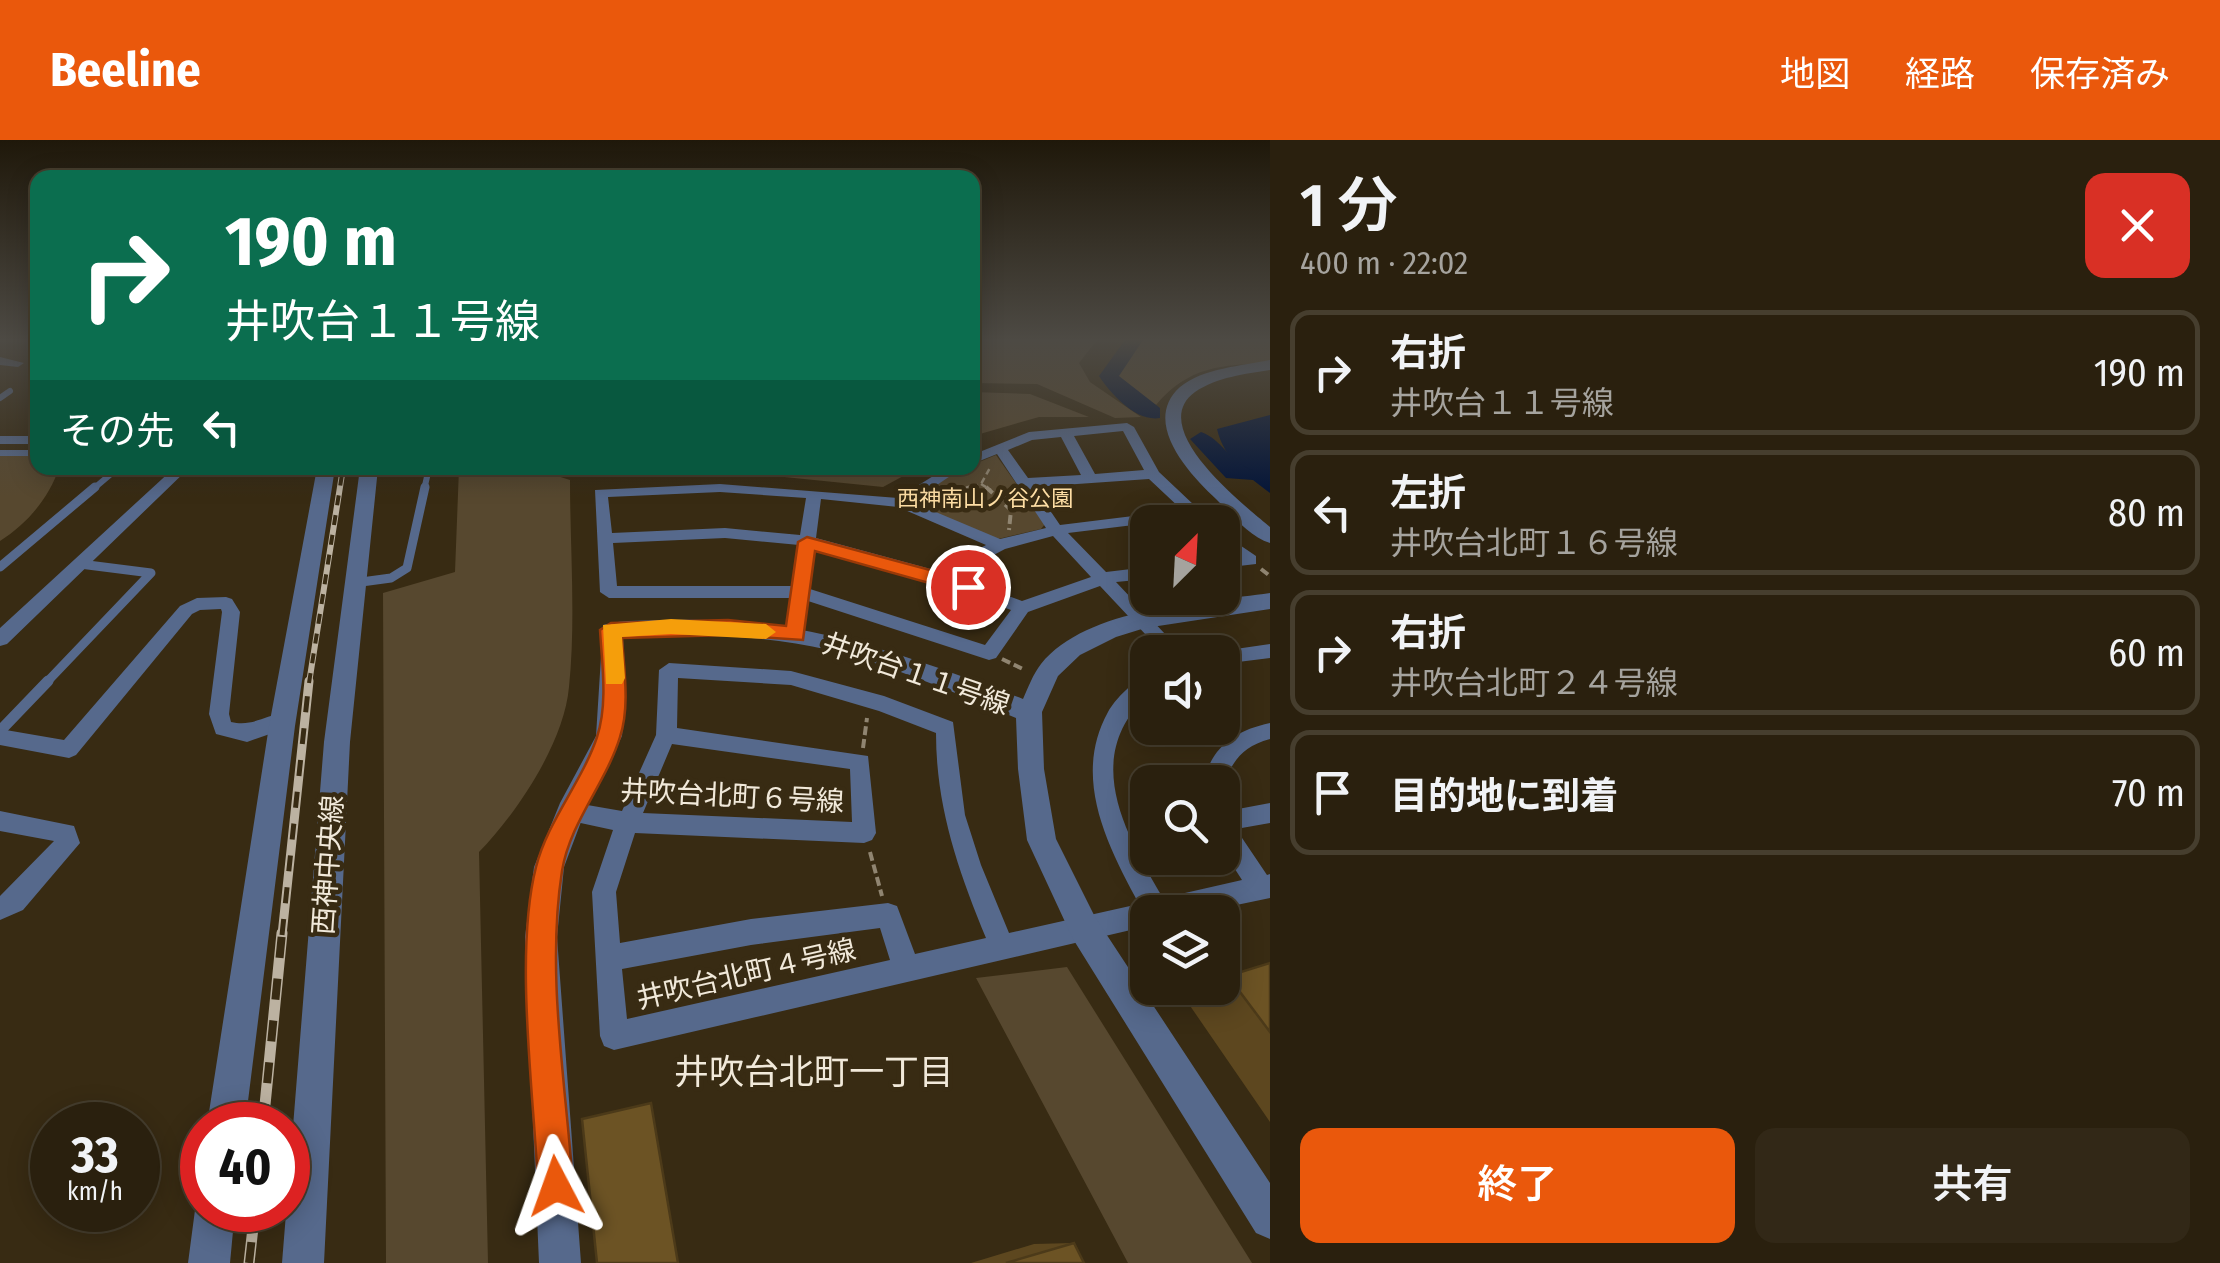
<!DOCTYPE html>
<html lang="ja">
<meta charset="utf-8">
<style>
:root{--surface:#2a200e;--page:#322817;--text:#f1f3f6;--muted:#a5a39e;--line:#463e2e;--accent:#ea580c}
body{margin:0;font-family:"Fira Sans Condensed","Noto Sans JP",sans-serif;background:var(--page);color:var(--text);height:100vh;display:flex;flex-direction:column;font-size:38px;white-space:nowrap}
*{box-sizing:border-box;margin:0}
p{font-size:32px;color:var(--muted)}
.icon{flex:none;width:55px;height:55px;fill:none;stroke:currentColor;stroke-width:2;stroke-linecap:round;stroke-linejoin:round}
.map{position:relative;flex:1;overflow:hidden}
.side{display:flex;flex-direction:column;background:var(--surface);width:950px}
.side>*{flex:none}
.top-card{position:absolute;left:30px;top:30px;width:950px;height:305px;border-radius:20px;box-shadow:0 5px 25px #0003,0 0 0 2px var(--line);background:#0b6e4f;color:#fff;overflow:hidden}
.needle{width:65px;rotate:24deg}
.fabs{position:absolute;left:1130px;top:365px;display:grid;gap:20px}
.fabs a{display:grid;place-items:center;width:110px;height:110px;border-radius:20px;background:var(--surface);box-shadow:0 5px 25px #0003,0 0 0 2px var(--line);font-size:50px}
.speed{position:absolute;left:30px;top:962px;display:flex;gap:20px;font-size:50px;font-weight:700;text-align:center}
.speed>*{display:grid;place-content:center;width:130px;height:130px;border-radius:50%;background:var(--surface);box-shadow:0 5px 25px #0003,0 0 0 2px var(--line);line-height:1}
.speed small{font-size:25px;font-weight:400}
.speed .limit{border:15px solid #d22;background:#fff;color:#111}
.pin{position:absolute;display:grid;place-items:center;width:85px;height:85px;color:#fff;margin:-42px;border:5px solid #fff;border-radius:50%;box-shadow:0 2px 10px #0007}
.me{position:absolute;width:110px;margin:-55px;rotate:356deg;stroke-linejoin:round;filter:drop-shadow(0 0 8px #0008)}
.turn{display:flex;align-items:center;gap:35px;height:210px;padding:0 30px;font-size:45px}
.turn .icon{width:130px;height:130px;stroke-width:2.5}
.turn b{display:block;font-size:70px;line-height:85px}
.then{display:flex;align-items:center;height:95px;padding:0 30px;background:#0003;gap:20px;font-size:38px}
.round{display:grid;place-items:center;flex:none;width:105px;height:105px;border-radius:20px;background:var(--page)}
.overview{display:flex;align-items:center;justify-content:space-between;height:170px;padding:0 30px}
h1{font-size:60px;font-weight:600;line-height:75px}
.action{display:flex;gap:20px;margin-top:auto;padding:20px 30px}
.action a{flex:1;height:115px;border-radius:20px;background:var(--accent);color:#fff;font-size:40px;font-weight:600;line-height:115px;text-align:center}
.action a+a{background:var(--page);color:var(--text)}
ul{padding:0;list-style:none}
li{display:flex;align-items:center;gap:30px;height:125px;margin:0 20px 15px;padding:0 10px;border:5px solid var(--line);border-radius:20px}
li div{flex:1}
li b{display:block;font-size:38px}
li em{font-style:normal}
header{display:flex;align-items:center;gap:60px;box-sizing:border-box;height:140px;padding:0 50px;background:var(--accent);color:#fff}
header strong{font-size:48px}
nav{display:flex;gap:55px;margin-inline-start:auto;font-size:35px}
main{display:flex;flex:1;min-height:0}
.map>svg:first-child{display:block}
.green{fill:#57482f}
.water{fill:#041538}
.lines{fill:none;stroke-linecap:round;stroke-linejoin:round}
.river{fill:#041538;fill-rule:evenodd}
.path-far1{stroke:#908571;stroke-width:2.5;stroke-dasharray:6 4;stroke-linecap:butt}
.path{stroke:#908571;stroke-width:4;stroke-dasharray:9 4;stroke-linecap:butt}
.service-far2{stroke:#56698c;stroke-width:6}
.service-far1{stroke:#56698c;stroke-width:9}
.service{stroke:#56698c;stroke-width:11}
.minor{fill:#56698c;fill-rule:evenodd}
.tertiary{fill:#56698c;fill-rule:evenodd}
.rail-far2-casing{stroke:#bcb2a1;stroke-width:6}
.rail-far1-casing{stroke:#bcb2a1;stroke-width:9}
.rail-casing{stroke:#bcb2a1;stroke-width:11}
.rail-far2{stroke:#382b13;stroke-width:4;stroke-dasharray:10;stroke-linecap:butt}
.rail-far1{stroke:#382b13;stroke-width:5;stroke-dasharray:16;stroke-linecap:butt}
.rail{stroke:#382b13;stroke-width:8;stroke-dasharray:21;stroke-linecap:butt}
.wall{fill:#5d471f}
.building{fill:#6c5324;stroke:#4c3a19;stroke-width:2.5}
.route{fill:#ea580c;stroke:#983908;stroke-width:2.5}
.slow{fill:#f59e0b}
.labels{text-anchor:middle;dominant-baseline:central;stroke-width:9;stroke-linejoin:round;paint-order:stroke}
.far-park-label{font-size:22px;fill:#fedea4;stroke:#382b13}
.street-label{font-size:28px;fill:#f1e9da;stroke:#382b13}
.near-neighbourhood-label{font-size:35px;fill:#f1e9da;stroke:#382b13}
</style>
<header>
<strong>Beeline</strong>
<nav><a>地図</a><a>経路</a><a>保存済み</a></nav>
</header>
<main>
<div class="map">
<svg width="1270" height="1123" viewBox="0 0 1270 1123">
<rect width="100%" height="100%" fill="#382b13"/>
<path class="green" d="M973,200H1097L1079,223L1090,242L1141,277L1115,278L1037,244L973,243Z
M1140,200H1270V223C1221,225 1189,226 1156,265L1119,243L1118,232Z
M973,252L1030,254L1089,277H1039L973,296Z
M0,315H37L38,328H59C49,358 27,384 0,401Z
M996,315L1045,384L1041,389L998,399L911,363L953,333Z
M459,328H918L883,347L724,331L548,333L570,340C570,408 576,479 569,547C564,603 517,673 479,712L488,1123H386L383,453L455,432Z
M1067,827L1252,1123H1128L976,838Z"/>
<path class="water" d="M1270,275V353C1247,336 1224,319 1217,289Z"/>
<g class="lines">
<path class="river" d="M1125,200H1143L1119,236L1160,268V278C1136,282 1111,254 1099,236Z
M1201,292C1222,299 1231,324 1253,330V340L1226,338L1190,299Z"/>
<path class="path-far1" d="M981,344L991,350
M963,350L981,344L991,326"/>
<path class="path" d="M986,347L1011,370L1009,390
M929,360L971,347
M1261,429L1270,436
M1002,519L1025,530
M863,608L867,578
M870,712L882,756"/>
<path class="service-far2" d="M0,258L10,251
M0,313H38
M92,350L118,328
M424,350L429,328"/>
<path class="service-far1" d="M0,427L95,347
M354,443L391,438L407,428L425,347
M46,543L151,433L80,424"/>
<path class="service" d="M0,591L48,541"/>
<path class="minor" d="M0,217L24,223L18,227L0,225Z
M1127,283L1134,287L1159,332L1212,382H1195L1191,378L1068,393L1106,432L1148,427V439L1116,442L1182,512H1162L1100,446L1028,472L996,518L989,520L808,461L804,495L795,502L786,495L791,458H609L600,452L595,350L720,344L898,358L946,328H962L912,362L1000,399L1046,388L997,314L972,324V315L1029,292ZM1123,291L1144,330L1095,334L1074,296ZM1061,297L1081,335L1028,338L1008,310L1032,300ZM1149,339L1182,370L1060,385L1034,347ZM720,352L806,358L800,395L725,388L612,393L608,357ZM821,359L898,367L986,405L938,431L816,398ZM1053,396L1091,437L1022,461L954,436L1005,409ZM725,398L799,405L793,446H617L613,403ZM815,408L908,432L1011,470L985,505L810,449Z
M0,296H38V304H0Z
M174,328H189L7,504L0,506V488Z
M1222,393L1256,416V424L1222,428V418L1235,416L1222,407Z
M226,457L232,459L240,472L229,574L231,582C257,588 269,570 290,575L293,581L290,587L247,602L216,594L209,574L222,472L221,469L200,470L192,474L76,615L69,618L0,605V589L64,600L180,466L197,458Z
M1270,504V518L1222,524V512H1215Z
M669,523L791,531L884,556L953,582L965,675L981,725L1009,793L1139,764C1107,705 1072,637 1108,572C1116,558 1132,542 1148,536V555C1081,617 1125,693 1163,758L1242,740L1222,709V672L1270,663V683L1236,689L1267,735L1270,734V758L1203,772H1148V786L614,910L604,906L600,896L592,752L613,690L562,679L559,672L562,665L570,662L622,671L656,595L659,530ZM678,538L791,545L879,571L936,593C936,667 958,730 986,798L915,814L897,766L888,763L751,779L620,803L616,752L635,693L864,703L872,700L876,693L868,616L677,588ZM672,604L850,629L852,682L643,673ZM880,788L890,820L627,879L622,829L751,805Z
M1270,583V599C1241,607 1233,621 1222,647V642H1203C1213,606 1234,591 1270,583Z
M0,671L74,686L80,703L23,770L0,780V756L54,701L0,691Z"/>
<path class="tertiary" d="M1270,220V230C1245,234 1217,237 1195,252C1145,288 1244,365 1270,387V403C1250,397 1231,374 1216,359C1189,334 1141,282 1180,247C1203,228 1242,226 1270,220Z
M317,328H335L295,586L245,985H207L269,586Z
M360,328H378L350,602L324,1123H282L324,602Z
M1270,453V469L1145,488L1116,497L1080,515L1058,536L1042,572L1044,629L1056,699L1095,777L1270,1043V1099L1256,1093L1073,799L1027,700L1018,629L1016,578C955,553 894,526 829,510C762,494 692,494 623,498L626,548L622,596L584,674L564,727L557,797L581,1123H539L525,797L534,727L560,663L596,596L603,485C624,479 650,481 672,480C801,476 904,514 1023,559C1028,548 1033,534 1041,524C1087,467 1202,463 1270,453Z
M202,1055V1070H235L230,1123H188L195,1070Z"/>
<defs>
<path id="rail-far2" d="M309,543L343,328"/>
<path id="rail-far1" d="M282,795L309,541"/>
<path id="rail" d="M263,985L282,793
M249,1123L255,1070"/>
</defs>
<use href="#rail-far2" class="rail-far2-casing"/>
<use href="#rail-far1" class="rail-far1-casing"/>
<use href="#rail" class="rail-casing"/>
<use href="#rail-far2" class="rail-far2"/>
<use href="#rail-far1" class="rail-far1"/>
<use href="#rail" class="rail"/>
</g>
<path class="wall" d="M1270,823V982L1184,857L1204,848H1222V838Z
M1074,1103L1084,1123H971L1034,1104Z"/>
<path class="building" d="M1270,823V892L1228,836Z
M651,963L678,1123H597L582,979Z
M1074,1103L1084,1123H1006Z"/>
<linearGradient id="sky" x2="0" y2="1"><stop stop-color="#1f180a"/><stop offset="0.56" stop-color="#4d4a44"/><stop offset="1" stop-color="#4d4a44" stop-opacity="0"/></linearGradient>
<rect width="1270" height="357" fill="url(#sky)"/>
<path class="route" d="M807,397L975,442L978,447L968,454L815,411L803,500L728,495L622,498C624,529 630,567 620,597C606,643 570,682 562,731C546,834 566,943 573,1046L568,1059L556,1064L543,1059L538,1046C534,955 514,813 536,727C548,680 582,642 597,597C608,564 602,524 600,490L611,483L728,480L786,486L798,402Z"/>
<path class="slow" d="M671,479L766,484L776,492L766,499L671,494L622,497L625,538L622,544H606L603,485Z"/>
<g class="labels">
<g class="far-park-label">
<text x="985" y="358">西神南山ノ谷公園</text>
</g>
<g class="street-label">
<text transform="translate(916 534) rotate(19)">井吹台１１号線</text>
<text transform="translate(732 656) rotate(3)">井吹台北町６号線</text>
<text transform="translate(328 725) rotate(-86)">西神中央線</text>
<text transform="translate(746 834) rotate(-13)">井吹台北町４号線</text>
</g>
<g class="near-neighbourhood-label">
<text x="814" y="932">井吹台北町一丁目</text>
</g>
</g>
</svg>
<div class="fabs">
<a><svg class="needle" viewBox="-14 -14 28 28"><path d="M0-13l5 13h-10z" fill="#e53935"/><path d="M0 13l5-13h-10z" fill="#a5a39e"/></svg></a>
<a><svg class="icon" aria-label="sound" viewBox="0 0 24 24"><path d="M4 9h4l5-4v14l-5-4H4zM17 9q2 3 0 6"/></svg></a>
<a><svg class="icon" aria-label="search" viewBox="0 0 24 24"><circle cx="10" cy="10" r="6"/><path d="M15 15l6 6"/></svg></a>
<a><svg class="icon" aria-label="layers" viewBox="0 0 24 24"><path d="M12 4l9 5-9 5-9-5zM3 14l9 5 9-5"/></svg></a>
</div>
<div class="speed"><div>33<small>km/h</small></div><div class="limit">40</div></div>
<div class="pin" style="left:968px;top:447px;background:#d93025"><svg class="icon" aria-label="arrive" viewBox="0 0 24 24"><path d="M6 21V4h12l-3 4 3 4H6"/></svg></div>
<svg class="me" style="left:556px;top:1046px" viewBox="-20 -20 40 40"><path d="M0-17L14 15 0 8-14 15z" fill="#ea580c" stroke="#fff" stroke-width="4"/></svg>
<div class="top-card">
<div class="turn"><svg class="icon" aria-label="right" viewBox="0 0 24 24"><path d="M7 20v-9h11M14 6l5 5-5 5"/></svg><div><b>190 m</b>井吹台１１号線</div></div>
<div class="then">その先<svg class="icon" aria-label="left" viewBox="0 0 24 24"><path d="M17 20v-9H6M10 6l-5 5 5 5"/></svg></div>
</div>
</div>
<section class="side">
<div class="overview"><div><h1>1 分</h1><p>400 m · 22:02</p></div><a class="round" style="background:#d93025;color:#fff"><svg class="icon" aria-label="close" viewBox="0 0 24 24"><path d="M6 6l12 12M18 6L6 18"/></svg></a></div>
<ul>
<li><svg class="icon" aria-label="right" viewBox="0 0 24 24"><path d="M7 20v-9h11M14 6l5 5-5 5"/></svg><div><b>右折</b><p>井吹台１１号線</p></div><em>190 m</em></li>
<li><svg class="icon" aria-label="left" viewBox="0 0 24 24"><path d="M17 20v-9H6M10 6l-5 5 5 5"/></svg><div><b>左折</b><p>井吹台北町１６号線</p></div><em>80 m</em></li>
<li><svg class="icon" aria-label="right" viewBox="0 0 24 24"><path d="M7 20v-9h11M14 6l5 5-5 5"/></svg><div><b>右折</b><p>井吹台北町２４号線</p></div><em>60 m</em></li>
<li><svg class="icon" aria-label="arrive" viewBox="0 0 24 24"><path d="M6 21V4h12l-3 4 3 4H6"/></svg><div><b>目的地に到着</b></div><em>70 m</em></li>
</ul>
<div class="action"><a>終了</a><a>共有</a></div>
</section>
</main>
